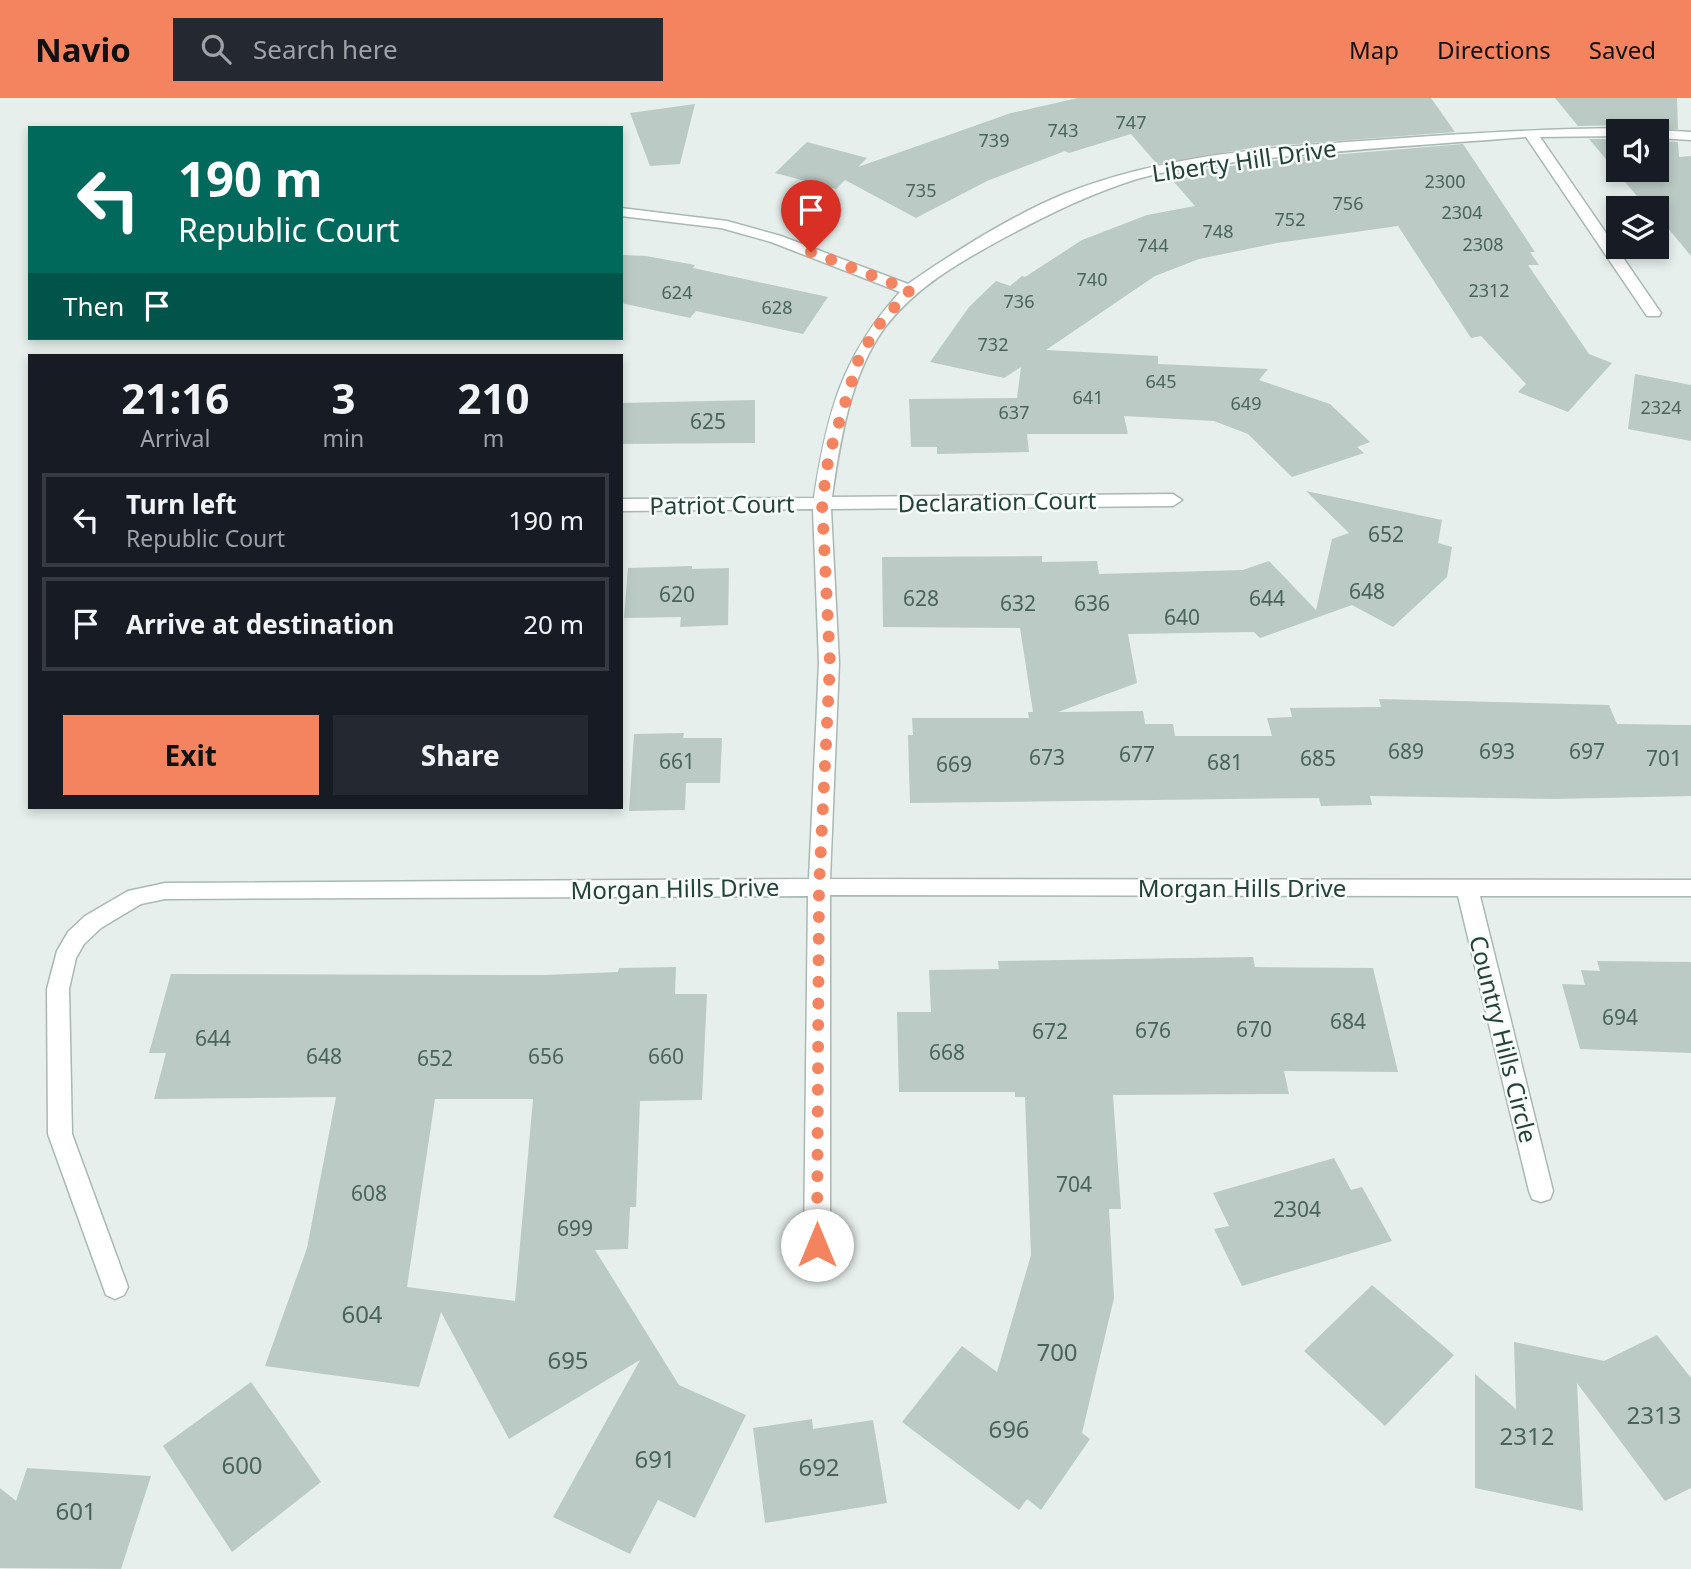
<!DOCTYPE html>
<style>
:root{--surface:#171b24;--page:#242831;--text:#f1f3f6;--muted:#9ea1a6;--line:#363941;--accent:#f4845f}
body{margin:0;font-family:"Noto Sans",sans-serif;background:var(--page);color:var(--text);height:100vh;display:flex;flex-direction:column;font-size:26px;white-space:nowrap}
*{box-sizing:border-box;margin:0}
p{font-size:23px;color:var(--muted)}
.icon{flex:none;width:38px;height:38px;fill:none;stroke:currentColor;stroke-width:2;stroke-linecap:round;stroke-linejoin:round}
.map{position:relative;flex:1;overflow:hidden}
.details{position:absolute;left:28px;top:256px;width:595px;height:455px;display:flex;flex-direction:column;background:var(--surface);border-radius:0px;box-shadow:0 4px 10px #0003}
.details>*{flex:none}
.guide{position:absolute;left:28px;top:28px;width:595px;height:214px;border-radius:0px;box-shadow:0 4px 10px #0003;background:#00695c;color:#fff;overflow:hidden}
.tools{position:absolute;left:1606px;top:21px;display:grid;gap:14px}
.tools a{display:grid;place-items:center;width:63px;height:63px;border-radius:0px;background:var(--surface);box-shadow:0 4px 10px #0003;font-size:35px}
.pin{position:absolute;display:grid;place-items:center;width:60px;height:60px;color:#fff;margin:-72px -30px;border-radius:50% 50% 50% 0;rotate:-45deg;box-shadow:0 0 7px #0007}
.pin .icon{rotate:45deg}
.me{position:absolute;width:77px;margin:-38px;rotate:0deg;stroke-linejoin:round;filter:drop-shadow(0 0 5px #0008)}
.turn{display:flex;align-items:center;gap:24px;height:147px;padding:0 35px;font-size:32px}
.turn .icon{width:91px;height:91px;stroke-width:2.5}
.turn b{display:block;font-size:49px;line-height:60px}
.then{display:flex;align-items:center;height:66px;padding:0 35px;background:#0003;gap:14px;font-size:26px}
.eta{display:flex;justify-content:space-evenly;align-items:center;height:119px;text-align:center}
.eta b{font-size:42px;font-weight:700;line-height:49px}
.primary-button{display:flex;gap:14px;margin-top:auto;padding:14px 35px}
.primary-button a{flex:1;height:80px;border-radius:0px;background:var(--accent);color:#111;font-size:28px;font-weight:700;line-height:80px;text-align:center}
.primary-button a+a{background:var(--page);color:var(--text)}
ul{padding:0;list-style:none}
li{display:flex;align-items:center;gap:21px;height:94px;margin:0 14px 10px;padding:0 21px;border:4px solid var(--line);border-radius:0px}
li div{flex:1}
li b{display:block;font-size:26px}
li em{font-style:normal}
header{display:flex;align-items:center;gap:42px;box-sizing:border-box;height:98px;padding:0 35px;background:var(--accent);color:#111}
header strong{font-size:33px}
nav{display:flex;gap:38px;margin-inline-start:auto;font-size:24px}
.search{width:490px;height:63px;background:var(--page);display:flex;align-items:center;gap:18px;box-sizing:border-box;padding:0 24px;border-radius:0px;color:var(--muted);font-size:26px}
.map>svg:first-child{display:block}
.building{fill:#bbcac4;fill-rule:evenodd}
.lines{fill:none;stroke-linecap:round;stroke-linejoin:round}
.street-casing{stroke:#a8b8b2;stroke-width:3}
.street{fill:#fff;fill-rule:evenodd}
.route{stroke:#f4845f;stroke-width:12;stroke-dasharray:0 21.6}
.labels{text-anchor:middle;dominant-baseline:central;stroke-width:5;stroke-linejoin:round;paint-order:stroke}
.far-number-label{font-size:18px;fill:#4a645c}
.number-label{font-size:21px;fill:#4a645c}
.street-label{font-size:24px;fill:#24423a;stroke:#f7fbf9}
.near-number-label{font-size:24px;fill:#4a645c}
</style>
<header>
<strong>Navio</strong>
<div class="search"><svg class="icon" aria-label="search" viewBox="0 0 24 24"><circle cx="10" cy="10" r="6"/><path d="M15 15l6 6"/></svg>Search here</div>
<nav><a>Map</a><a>Directions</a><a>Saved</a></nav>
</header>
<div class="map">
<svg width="1691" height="1471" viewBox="0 0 1691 1471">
<rect width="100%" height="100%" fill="#e6efeb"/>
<path class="building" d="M1078,0H1431L1455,34L1257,49L1157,66L1131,36L1069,55L1065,53L987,83L916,120L845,82L836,91L775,75L807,44L867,60L858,69L1011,15Z
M1555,0H1677L1678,31L1627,33L1619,27L1578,28Z
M695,6L680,66L650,68L630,15Z
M1589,41H1619V72H1657V43L1678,44L1679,59L1691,58V158L1657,117V110H1647Z
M1463,46L1535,154H1530L1539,167H1528L1589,256L1612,265L1568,314L1518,294L1526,286L1481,238L1471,240L1398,128L1277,145L1199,161L1155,178L1046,252L1158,258V266L1268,271L1259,282L1330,306L1370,344L1357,349L1364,355L1292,379L1248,336L1214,323L1124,318L1128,336H1027L1029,354L937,356V349H911L909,301L1017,300L1021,269L1004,280L930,264L969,209L996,183L1010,188L1022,178L1025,179L1082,142L1147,117L1195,108L1167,76L1295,60Z
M621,157L646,158L695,167L693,170L828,199L803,236L696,213L690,220L621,205Z
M1635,276L1691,287V343L1628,331Z
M755,302V345L621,346V305Z
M1306,393L1442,422L1438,445L1452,449L1447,479L1393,529L1352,507L1260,540L1254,534L1128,536L1137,585L1058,614L1143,613L1145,626H1173L1175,638H1272L1267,620L1292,619L1290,610L1381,609L1379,601L1609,607L1617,626L1691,627V698L1556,701L1370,698L1372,707L1321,708L1319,700L910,705L908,637H913L912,620H1029L1028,614H1033L1020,530L883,529L882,459L1042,458V464L1097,463L1099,476L1243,472L1269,463L1316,512L1332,441L1349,435Z
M692,468V471L729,470L728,527L680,529L681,519L624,520L628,470Z
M684,635L683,640H722L720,685H686L685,712L629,713L634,636Z
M1253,859L1255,869L1373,870L1398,974L1284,973L1289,996L1113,997L1121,1111H1109L1114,1200L1082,1335L1090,1341L1041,1412L1027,1401L1019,1412L902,1324L962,1248L997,1274L1031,1157L1025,999H1015V994H899L897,914H931L929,872L999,871L998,863Z
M1597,863L1691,864V955L1580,951L1562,886L1585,887L1581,872L1600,873Z
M676,869L675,896H707L702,1002L640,1003L636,1109H630L628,1151L595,1152L679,1287L746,1317L695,1420L658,1402L630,1456L553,1419L640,1262L509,1341L441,1214L419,1289L265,1268L307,1150L336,999L154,1001L166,955H149L171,876L545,877L618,874L619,870ZM435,1001H533L515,1203L407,1189Z
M1334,1060L1351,1092L1362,1089L1392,1143L1242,1188L1214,1131L1229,1128L1213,1095Z
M1372,1187L1454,1257L1385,1328L1304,1253Z
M1657,1237L1691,1280V1390L1665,1403L1577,1285L1583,1413L1475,1390V1276L1516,1311L1514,1244L1604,1263Z
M251,1284L321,1384L232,1454L163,1348Z
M812,1321L813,1331L873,1322L887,1405L765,1425L753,1330Z
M27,1370L151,1378L121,1471L0,1470V1390L16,1403Z"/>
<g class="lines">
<defs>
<path id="street" d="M1619,30L1625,33H1619V38L1540,39L1661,215L1659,218H1647L1526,39C1438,46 1350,51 1262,61C1221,66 1178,69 1137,81C1089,96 1047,117 1002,141C958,165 916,189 885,229C850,277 840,343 832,399L1173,396L1182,402L1173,408L831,411L839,565L830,781L1691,782V798H1480L1553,1093L1550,1101L1541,1104L1532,1101L1529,1093L1458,798L830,797V1147L826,1155L817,1159L808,1155L804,1147L808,798L165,801L141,806L101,830L84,846L76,860L69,891L72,1036L128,1189L124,1197L115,1201L106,1197L48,1036L47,891L57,853L68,834L85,818L128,793L165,785L809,781L819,565L813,411L621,413V401L814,400C827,315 842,258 900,194L771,144L721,130L621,118V110L727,123L781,138L908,186C954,154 1013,117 1064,96C1162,57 1271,49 1376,42C1457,36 1538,31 1619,30Z
M1657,32L1691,34V42L1657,40V33H1652Z"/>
</defs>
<use href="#street" class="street-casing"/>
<use href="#street" class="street"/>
</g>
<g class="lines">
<path class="route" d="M811,154L910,192L878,228L859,260L829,357L822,405L830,565L819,789L817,1147"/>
</g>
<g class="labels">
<g class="far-number-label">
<text x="1131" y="24">747</text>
<text x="1063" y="32">743</text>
<text x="994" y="42">739</text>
<text x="1445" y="83">2300</text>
<text x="921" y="92">735</text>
<text x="1348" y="105">756</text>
<text x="1462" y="114">2304</text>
<text x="1290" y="121">752</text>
<text x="1218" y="133">748</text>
<text x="1483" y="146">2308</text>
<text x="1153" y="147">744</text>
<text x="1092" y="181">740</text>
<text x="1489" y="192">2312</text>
<text x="677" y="194">624</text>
<text x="1019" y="203">736</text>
<text x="777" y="209">628</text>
<text x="993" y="246">732</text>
<text x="1161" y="283">645</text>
<text x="1088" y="299">641</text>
<text x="1246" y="305">649</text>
<text x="1661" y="309">2324</text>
<text x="1014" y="314">637</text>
</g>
<g class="number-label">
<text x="708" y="323">625</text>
<text x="1386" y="436">652</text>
<text x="1367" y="493">648</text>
<text x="677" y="496">620</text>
<text x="921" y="500">628</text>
<text x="1267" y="500">644</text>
<text x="1018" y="505">632</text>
<text x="1092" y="505">636</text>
<text x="1182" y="519">640</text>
<text x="1406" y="653">689</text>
<text x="1497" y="653">693</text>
<text x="1587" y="653">697</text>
<text x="1137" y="656">677</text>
<text x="1047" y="659">673</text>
<text x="1318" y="660">685</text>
<text x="1664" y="660">701</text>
<text x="677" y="663">661</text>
<text x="1225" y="664">681</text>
<text x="954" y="666">669</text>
<text x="1620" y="919">694</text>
<text x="1348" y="923">684</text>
<text x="1254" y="931">670</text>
<text x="1153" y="932">676</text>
<text x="1050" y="933">672</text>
<text x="213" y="940">644</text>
<text x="947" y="954">668</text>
<text x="324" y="958">648</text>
<text x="546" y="958">656</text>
<text x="666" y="958">660</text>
<text x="435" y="960">652</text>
<text x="1074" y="1086">704</text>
<text x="369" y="1095">608</text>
<text x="1297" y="1111">2304</text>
<text x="575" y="1130">699</text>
</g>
<g class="street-label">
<text transform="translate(1244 62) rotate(-8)">Liberty Hill Drive</text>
<text transform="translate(997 403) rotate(-1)">Declaration Court</text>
<text transform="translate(722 406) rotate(-1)">Patriot Court</text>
<text x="1242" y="789">Morgan Hills Drive</text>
<text transform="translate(675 790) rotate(-1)">Morgan Hills Drive</text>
<text transform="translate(1504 941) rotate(76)">Country Hills Circle</text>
</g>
<g class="near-number-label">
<text x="362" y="1215">604</text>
<text x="1057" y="1253">700</text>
<text x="568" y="1261">695</text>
<text x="1654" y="1316">2313</text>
<text x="1009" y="1330">696</text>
<text x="1527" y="1337">2312</text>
<text x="655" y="1360">691</text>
<text x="242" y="1366">600</text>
<text x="819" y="1368">692</text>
<text x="76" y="1412">601</text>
</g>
</g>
</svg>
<div class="tools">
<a><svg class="icon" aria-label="sound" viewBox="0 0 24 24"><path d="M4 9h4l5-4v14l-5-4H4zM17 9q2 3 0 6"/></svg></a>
<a><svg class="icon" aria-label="layers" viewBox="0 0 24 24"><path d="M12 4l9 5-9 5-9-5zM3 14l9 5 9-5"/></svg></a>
</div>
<div class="pin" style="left:811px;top:154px;background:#d93025"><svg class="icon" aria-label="arrive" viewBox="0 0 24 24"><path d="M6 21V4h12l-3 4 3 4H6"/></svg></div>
<svg class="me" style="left:817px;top:1147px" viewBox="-20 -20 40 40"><circle r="19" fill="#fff"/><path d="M0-13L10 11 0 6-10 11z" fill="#f4845f"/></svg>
<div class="guide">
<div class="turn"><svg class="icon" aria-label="left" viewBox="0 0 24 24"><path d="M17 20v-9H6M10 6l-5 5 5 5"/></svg><div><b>190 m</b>Republic Court</div></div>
<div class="then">Then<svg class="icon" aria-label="arrive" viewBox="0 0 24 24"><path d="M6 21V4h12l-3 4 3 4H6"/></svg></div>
</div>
<section class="details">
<div class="eta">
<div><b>21:16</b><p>Arrival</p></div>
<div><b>3</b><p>min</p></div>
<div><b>210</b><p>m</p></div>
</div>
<ul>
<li><svg class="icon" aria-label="left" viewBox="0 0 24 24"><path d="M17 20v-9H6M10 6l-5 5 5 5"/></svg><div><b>Turn left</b><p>Republic Court</p></div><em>190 m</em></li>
<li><svg class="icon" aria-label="arrive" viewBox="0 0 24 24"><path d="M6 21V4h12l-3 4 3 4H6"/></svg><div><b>Arrive at destination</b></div><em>20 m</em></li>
</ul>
<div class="primary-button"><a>Exit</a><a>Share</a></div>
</section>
</div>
